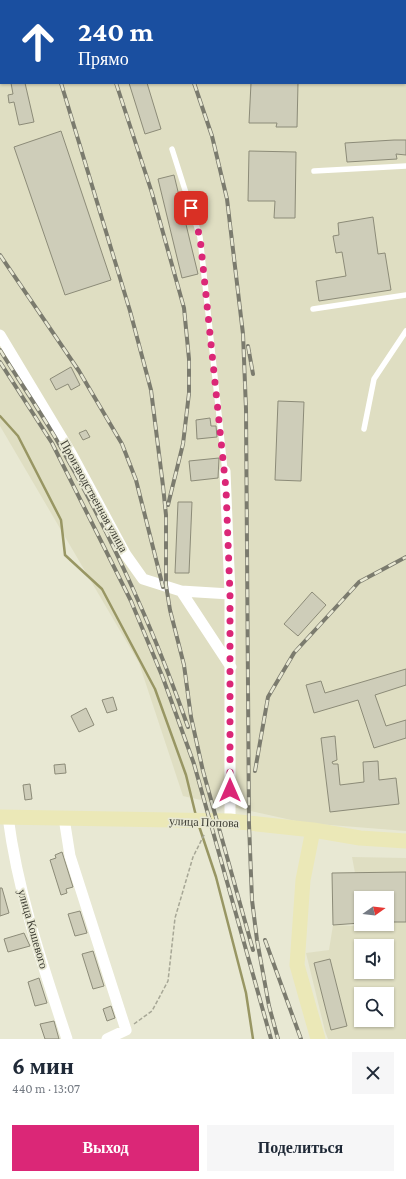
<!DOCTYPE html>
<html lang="ru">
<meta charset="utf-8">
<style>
:root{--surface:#fff;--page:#f6f6f7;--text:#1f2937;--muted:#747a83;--accent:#db2777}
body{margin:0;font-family:"Crimson Pro",serif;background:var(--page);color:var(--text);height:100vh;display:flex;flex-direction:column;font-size:15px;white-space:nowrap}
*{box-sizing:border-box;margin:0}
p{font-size:13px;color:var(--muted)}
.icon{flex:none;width:22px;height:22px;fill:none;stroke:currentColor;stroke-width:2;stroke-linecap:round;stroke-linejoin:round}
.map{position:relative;height:1039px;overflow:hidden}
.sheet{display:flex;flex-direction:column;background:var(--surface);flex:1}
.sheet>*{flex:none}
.top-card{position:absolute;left:0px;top:0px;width:406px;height:84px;box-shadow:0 1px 3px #0004;background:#1a4fa0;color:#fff;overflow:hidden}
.needle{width:26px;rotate:76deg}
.fabs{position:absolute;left:354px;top:891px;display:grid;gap:8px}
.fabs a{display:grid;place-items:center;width:40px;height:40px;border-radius:0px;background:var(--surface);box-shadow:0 1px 3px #0004;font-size:20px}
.pin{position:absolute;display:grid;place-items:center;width:34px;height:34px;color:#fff;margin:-17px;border-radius:8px;box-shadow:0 2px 6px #0006}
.me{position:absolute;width:44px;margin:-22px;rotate:0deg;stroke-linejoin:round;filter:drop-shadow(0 0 3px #0008)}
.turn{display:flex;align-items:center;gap:14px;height:84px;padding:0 12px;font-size:18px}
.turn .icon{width:52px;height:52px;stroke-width:2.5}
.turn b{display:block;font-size:28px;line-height:34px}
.round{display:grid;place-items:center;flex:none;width:42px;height:42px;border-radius:0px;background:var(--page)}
.overview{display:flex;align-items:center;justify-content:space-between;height:68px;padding:0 12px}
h1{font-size:24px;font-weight:700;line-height:30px}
.action{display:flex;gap:8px;margin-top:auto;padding:8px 12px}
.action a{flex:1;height:46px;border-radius:0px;background:var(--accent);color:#fff;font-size:16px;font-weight:700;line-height:46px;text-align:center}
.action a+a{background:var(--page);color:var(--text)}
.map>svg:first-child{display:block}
.built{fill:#dfdec2;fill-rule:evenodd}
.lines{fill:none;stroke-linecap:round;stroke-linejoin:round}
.stream{stroke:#989663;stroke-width:2.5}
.building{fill:#cecdb9;stroke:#8c8b78}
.path{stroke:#a7a796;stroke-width:1.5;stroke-dasharray:4 2;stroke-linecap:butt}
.lane{stroke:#fff;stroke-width:5.5}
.street{stroke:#fff;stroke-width:11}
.secondary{stroke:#ebe8b7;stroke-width:15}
.rail-casing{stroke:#7b7b6e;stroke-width:4}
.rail{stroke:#e8e8d3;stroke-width:2.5;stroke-dasharray:8;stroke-linecap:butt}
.route{stroke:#db2777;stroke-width:7;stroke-dasharray:0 12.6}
.labels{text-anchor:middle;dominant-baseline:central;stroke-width:3.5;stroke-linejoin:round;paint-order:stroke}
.street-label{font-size:12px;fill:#3d3d34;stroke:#e8e8d3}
</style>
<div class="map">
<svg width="406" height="1039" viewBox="0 0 406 1039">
<rect width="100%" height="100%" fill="#e8e8d3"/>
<path class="built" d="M0,0H406V831L305,823L183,796L139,663L0,426ZM1,1H405V83H1Z
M352,857L406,858V1039H328L325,1031L306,953L329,950L333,925L356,926L355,873ZM361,898H387V924H361ZM361,946H387V972H361ZM361,994H387V1020H361Z"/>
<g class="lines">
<path class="stream" d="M0,416L18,436L61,520L65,555L102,589L155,689L186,775L196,816
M199,826L216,877L246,993L253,1039"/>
</g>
<path class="building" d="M11,83H25L34,122L19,125L14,102L9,103L8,95L13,94Z
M129,83H147L161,129L145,134Z
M251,83H298L297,127H276L277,123H249Z
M61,131L111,280L65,295L14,147Z
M394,140H406V155L396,154L397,159L347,162L345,143Z
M249,151L296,152L295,218H274L275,201H248Z
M174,175L198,274L182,278L158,179Z
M373,217L378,254L385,253L391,290L319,301L316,281L346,276L342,252L336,253L333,236L339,235L338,223Z
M71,367L80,385L71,390L68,384L56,390L50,379Z
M278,401L304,402L301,481L275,480Z
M210,418L211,426H216L217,437L197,439L196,420Z
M86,430L90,437L83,440L79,433Z
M219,458L218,478L191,481L189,461Z
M178,502H192L189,573H175Z
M312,592L326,605L298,636L284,624Z
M406,669V685L375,695L386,726L406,720V738L374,748L358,700L314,713L306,685L321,681L325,693Z
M113,697L117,710L107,713L102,700Z
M86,708L94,725L79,732L71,716Z
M335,736L337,760L332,762L333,764H338L340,785L364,782L363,762L378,761L379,780L396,778L399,804L330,812L321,738Z
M65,764L66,773L55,774L54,765Z
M30,784L32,799L25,800L23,785Z
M62,852L73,887L66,889L67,893L61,895L50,860L56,858L55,855Z
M406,872V922H387V898H361V923L333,925L332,873Z
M0,888H2L9,913L0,916Z
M80,911L87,933L75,936L68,914Z
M24,933L30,946L8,952L4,939Z
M93,951L104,986L93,989L82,954Z
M330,959L347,1026L331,1030L314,963Z
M39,978L47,1003L35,1006L28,982Z
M111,1006L115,1018L107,1021L103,1009Z
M54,1021L59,1039H45L40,1024Z"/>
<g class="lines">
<path class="path" d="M134,1024L152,1011L168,981L175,918L193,857L205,833"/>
<path class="lane" d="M172,149L200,237L225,471
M314,171L406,166
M313,309L406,295
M364,429L374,379L406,331"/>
<path class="street" d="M0,335L71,453L126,555L143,579L181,591L230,594
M225,471L230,594V821
M181,591L231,667
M8,817C18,894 43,966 67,1039
M64,818L70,856L126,1030L107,1039"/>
<path class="secondary" d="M0,817L230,821L313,830L360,838L406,841
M313,830L303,880L297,965L318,1039"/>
<defs>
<path id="rail" d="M19,0V1
M40,0L41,1
M158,0L159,1
M61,83L130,311L151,390L163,486L166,515V585L170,610L184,665L191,717L203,771L253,950
M116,83L152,193L184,308L189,359V393L183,444L168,505
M194,83L212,136L227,199L243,334L246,409L249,824L252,900L257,940L269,1006L278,1039
M0,255L79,371L122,444L136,480L163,587
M248,346L253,374
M0,350C18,379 38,408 55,437C109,530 153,627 188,727
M0,362L52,443L131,601L163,678L194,764L271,1039
M255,771L268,697L294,653L359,582L406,557
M265,940L301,1039"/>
</defs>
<use href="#rail" class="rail-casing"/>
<use href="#rail" class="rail"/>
</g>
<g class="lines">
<path class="route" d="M191,208L200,237L226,489L230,594V790"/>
</g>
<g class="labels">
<g class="street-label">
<text transform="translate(94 496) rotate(61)">Производственная улица</text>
<text transform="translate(204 822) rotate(2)">улица Попова</text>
<text transform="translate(33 929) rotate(74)">улица Кошевого</text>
</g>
</g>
</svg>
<div class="fabs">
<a><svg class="needle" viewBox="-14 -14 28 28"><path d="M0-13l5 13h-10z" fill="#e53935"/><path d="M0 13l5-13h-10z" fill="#747a83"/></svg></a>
<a><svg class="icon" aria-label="sound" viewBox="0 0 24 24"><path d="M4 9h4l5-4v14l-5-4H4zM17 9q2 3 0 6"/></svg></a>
<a><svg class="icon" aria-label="search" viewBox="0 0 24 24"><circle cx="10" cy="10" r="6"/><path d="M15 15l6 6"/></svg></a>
</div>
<div class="pin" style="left:191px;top:208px;background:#d93025"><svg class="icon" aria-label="arrive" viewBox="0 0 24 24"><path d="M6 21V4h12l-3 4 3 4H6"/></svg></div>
<svg class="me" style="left:230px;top:790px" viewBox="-20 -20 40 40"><path d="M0-17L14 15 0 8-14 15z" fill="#db2777" stroke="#fff" stroke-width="4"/></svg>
<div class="top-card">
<div class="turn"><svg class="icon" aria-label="ahead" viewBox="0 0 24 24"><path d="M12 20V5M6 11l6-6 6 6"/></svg><div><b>240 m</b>Прямо</div></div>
</div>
</div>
<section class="sheet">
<div class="overview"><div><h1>6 мин</h1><p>440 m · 13:07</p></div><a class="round"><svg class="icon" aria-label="close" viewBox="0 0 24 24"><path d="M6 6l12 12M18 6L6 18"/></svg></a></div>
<div class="action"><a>Выход</a><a>Поделиться</a></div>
</section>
